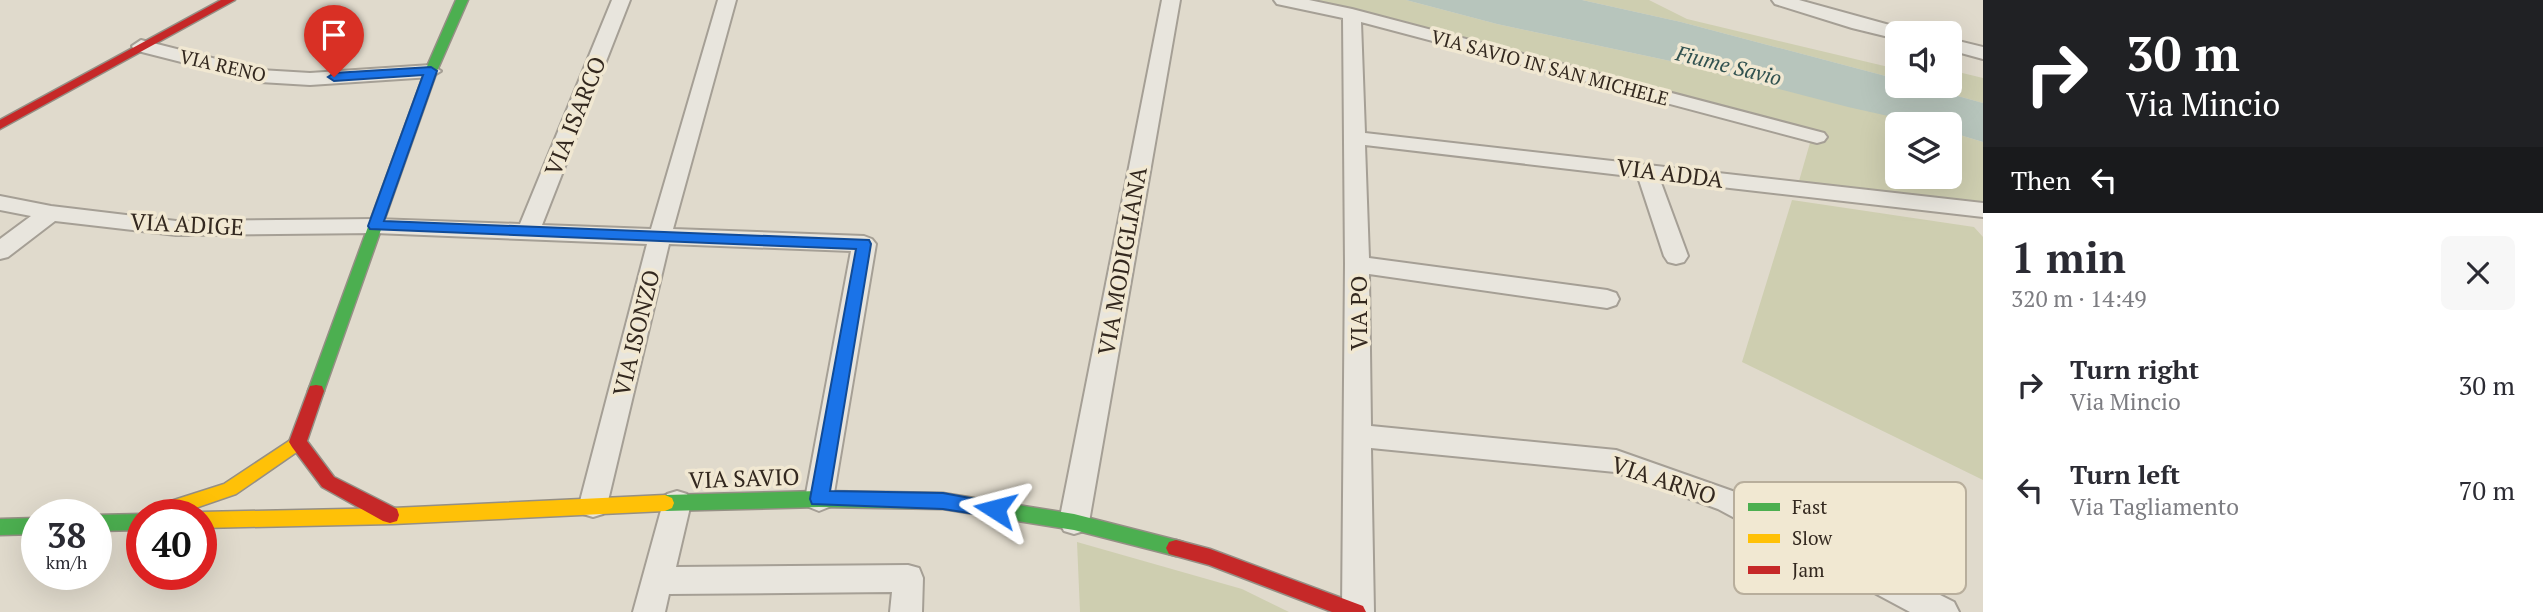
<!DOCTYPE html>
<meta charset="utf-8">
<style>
:root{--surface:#fff;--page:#f7f7f7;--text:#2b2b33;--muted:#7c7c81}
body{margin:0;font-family:"PT Serif",serif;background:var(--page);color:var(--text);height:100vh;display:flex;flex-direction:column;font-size:26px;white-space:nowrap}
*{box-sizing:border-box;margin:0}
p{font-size:23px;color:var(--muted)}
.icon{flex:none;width:38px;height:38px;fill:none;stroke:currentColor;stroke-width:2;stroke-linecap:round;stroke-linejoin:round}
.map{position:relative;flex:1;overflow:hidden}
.side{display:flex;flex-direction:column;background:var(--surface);width:560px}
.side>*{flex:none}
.hud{background:#202124;color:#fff;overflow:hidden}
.buttons{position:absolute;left:1885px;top:21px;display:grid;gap:14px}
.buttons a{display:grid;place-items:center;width:77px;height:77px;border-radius:10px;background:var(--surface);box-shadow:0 7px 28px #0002;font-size:35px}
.speed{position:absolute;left:21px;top:499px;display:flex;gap:14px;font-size:35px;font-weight:700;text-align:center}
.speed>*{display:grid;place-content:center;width:91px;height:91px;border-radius:50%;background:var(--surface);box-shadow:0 7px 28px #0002;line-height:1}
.speed small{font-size:18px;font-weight:400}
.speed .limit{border:10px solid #d22;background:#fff;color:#111}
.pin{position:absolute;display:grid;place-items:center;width:60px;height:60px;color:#fff;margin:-72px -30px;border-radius:50% 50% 50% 0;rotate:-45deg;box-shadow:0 0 7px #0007}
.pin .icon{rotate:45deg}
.me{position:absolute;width:77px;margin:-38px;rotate:279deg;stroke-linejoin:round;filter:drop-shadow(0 0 5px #0008)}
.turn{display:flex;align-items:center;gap:24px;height:147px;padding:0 28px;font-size:32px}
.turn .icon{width:91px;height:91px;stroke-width:2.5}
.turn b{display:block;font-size:49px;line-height:60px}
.then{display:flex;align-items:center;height:66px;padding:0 28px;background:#0003;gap:14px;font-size:26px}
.round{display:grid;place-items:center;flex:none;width:74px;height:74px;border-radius:10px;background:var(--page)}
.head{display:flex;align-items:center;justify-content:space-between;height:119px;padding:0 28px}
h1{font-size:42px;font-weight:700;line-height:52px}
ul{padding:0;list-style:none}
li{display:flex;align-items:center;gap:21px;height:105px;padding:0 28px}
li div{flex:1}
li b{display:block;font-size:26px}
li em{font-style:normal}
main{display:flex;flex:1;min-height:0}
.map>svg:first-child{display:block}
.green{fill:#ceceb0}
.water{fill:#b7c5bc}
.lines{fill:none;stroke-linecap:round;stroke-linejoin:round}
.street-casing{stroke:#a59f95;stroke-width:4}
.fast-casing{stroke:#958f85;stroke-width:3}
.slow-casing{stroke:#958f85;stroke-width:3}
.jam-casing{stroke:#958f85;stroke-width:3}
.street{fill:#e8e5dd;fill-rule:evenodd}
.fast{fill:#4caf50;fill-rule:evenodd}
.slow{fill:#ffc107;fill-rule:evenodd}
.jam{fill:#c62828;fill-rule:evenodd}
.route{fill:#1a73e8;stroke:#114b97;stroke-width:2}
.labels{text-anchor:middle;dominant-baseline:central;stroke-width:7;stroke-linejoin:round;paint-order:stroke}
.far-street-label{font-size:19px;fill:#33281f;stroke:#f1e8d2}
.far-water-label{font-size:21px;font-style:italic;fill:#30514f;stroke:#f1e8d2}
.street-label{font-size:23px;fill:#33281f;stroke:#f1e8d2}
.key{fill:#f1e8d2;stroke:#b8ae9c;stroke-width:2}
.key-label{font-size:19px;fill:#33281f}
</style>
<main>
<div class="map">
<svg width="1983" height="612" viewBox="0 0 1983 612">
<rect width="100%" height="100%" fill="#e0dacc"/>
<path class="green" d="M1309,0H1406L1497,24L1675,62L1924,124H1897V177H1950V132L1983,142V202L1799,181L1814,129Z
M1582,0H1649L1687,19L1897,69V79L1681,22Z
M1950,70L1983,78V103L1922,86H1950Z
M1792,200L1974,227L1983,237V480L1742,362Z
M1077,542L1242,589L1289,612H1080Z"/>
<path class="water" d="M1406,0H1582L1681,22L1897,79V86H1922L1983,103V142L1950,132V124H1924L1848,107L1675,62L1497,24Z"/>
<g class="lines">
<defs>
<path id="street" d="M612,0H630L542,225L651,229L718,0H736L673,229L864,236L872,239L876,244L833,499L829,507L819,511L809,507L805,499L851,251L669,244L607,505L603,514L593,517L583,514L579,505L647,244L375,233L176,235L55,221L8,257L0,259V239L31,216L0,210V196L51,206L176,221L375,219L520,224Z
M1162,0H1180L1089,522L1084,531L1074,534L1064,531L1059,522Z
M1274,0H1309L1352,9L1824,133L1827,137L1824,141L1817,143L1361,22L1365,133L1983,203V217L1660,180L1688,256L1684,262L1676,264L1668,262L1664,256L1638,177L1365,145L1369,258L1607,290L1616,293L1619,299L1616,305L1607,308L1369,274L1371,426L1616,450L1738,493L1954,602L1959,612H1910L1718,509L1615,472L1371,448L1374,612H1342L1345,264L1343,18L1277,4Z
M1772,0H1799L1904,29L1906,33H1897V39L1852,28L1775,4Z
M1950,39L1983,47V59L1950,50Z
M141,40L260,70L310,73L431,65L441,71L431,77L310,85L260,82L134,50L132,46Z
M677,491L687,494L691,503L676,567L908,565L919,568L923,578L922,612H890L892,592L669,594L665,612H633L663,503L667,494Z"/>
<path id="fast" d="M456,0H468L437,71L324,391L322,396H310L308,391L425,71Z
M819,491L943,493L1074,514L1176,540L1183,542L1186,548L1183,554L1176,556L1074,530L943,509L819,507L665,511L658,508L656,503L658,498L665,495Z
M142,514V530L96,531V515Z
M37,518V534L0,535V519Z"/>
<path id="slow" d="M298,435L304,437L307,442L304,447L236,494L178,514H147L149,508L224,484Z
M665,495L672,498L674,503L672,508L665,511L393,524L201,528V514H194L201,512L393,508Z"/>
<path id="jam" d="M221,0H235L0,129V120Z
M316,385L322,386L324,391L307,441L334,477L397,509L399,515L397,521L390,523L383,521L322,487L292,447L289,442L308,391L310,386Z
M1176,540L1210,549L1363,606L1366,612H1332L1209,565L1169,554L1166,548L1169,542Z"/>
</defs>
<use href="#street" class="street-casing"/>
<use href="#fast" class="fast-casing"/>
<use href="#slow" class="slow-casing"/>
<use href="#jam" class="jam-casing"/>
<use href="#street" class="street"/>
<use href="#fast" class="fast"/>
<use href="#slow" class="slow"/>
<use href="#jam" class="jam"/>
</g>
<path class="route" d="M431,67L437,71L384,221L869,240L871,244L830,491L943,493L1002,504L1005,509L1002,515L995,517L943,509L812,504L810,499L856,249L370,229L368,226L423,75L334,81L328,77L334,73Z"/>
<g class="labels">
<g class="far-street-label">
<text transform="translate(223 65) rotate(13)">VIA RENO</text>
<text transform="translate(1550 67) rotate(15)">VIA SAVIO IN SAN MICHELE</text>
</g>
<g class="far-water-label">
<text transform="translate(1729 65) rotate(14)">Fiume Savio</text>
</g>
<g class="street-label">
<text transform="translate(575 116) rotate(-68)">VIA ISARCO</text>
<text transform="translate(1670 173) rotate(7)">VIA ADDA</text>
<text transform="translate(187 224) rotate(3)">VIA ADIGE</text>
<text transform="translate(1122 261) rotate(-80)">VIA MODIGLIANA</text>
<text transform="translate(1358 313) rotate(-90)">VIA PO</text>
<text transform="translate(636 333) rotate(-76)">VIA ISONZO</text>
<text transform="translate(744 478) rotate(-2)">VIA SAVIO</text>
<text transform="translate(1664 480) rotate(18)">VIA ARNO</text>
</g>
</g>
<rect x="1734" y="482" width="232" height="112" rx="10" class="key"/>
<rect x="1748" y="503" width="32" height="8" fill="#4caf50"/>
<rect x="1748" y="534" width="32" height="9" fill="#ffc107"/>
<rect x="1748" y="566" width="32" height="8" fill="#c62828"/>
<g class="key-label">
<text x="1792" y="514">Fast</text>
<text x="1792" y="545">Slow</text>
<text x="1792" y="577">Jam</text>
</g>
</svg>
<div class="buttons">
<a><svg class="icon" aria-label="sound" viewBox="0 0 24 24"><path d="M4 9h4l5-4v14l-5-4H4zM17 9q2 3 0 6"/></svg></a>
<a><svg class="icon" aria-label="layers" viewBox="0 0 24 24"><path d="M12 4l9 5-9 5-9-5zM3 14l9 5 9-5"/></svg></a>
</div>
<div class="speed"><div>38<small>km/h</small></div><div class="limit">40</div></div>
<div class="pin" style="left:334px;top:77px;background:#d93025"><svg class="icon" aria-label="arrive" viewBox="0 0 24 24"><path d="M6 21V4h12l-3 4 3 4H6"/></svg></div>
<svg class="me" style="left:995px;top:509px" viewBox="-20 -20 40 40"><path d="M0-17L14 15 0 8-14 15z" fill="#1a73e8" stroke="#fff" stroke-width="4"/></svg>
</div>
<section class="side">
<div class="hud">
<div class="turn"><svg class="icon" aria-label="right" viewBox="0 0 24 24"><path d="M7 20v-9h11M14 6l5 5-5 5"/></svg><div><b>30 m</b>Via Mincio</div></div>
<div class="then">Then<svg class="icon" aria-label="left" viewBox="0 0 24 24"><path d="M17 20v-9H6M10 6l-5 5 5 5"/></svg></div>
</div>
<div class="head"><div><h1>1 min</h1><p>320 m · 14:49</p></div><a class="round"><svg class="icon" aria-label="close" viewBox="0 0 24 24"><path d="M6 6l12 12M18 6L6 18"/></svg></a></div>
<ul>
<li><svg class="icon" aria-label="right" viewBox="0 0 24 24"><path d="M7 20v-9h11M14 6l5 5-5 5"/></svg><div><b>Turn right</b><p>Via Mincio</p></div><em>30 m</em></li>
<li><svg class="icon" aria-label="left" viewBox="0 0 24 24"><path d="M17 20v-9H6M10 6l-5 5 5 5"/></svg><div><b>Turn left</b><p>Via Tagliamento</p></div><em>70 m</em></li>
</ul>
</section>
</main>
